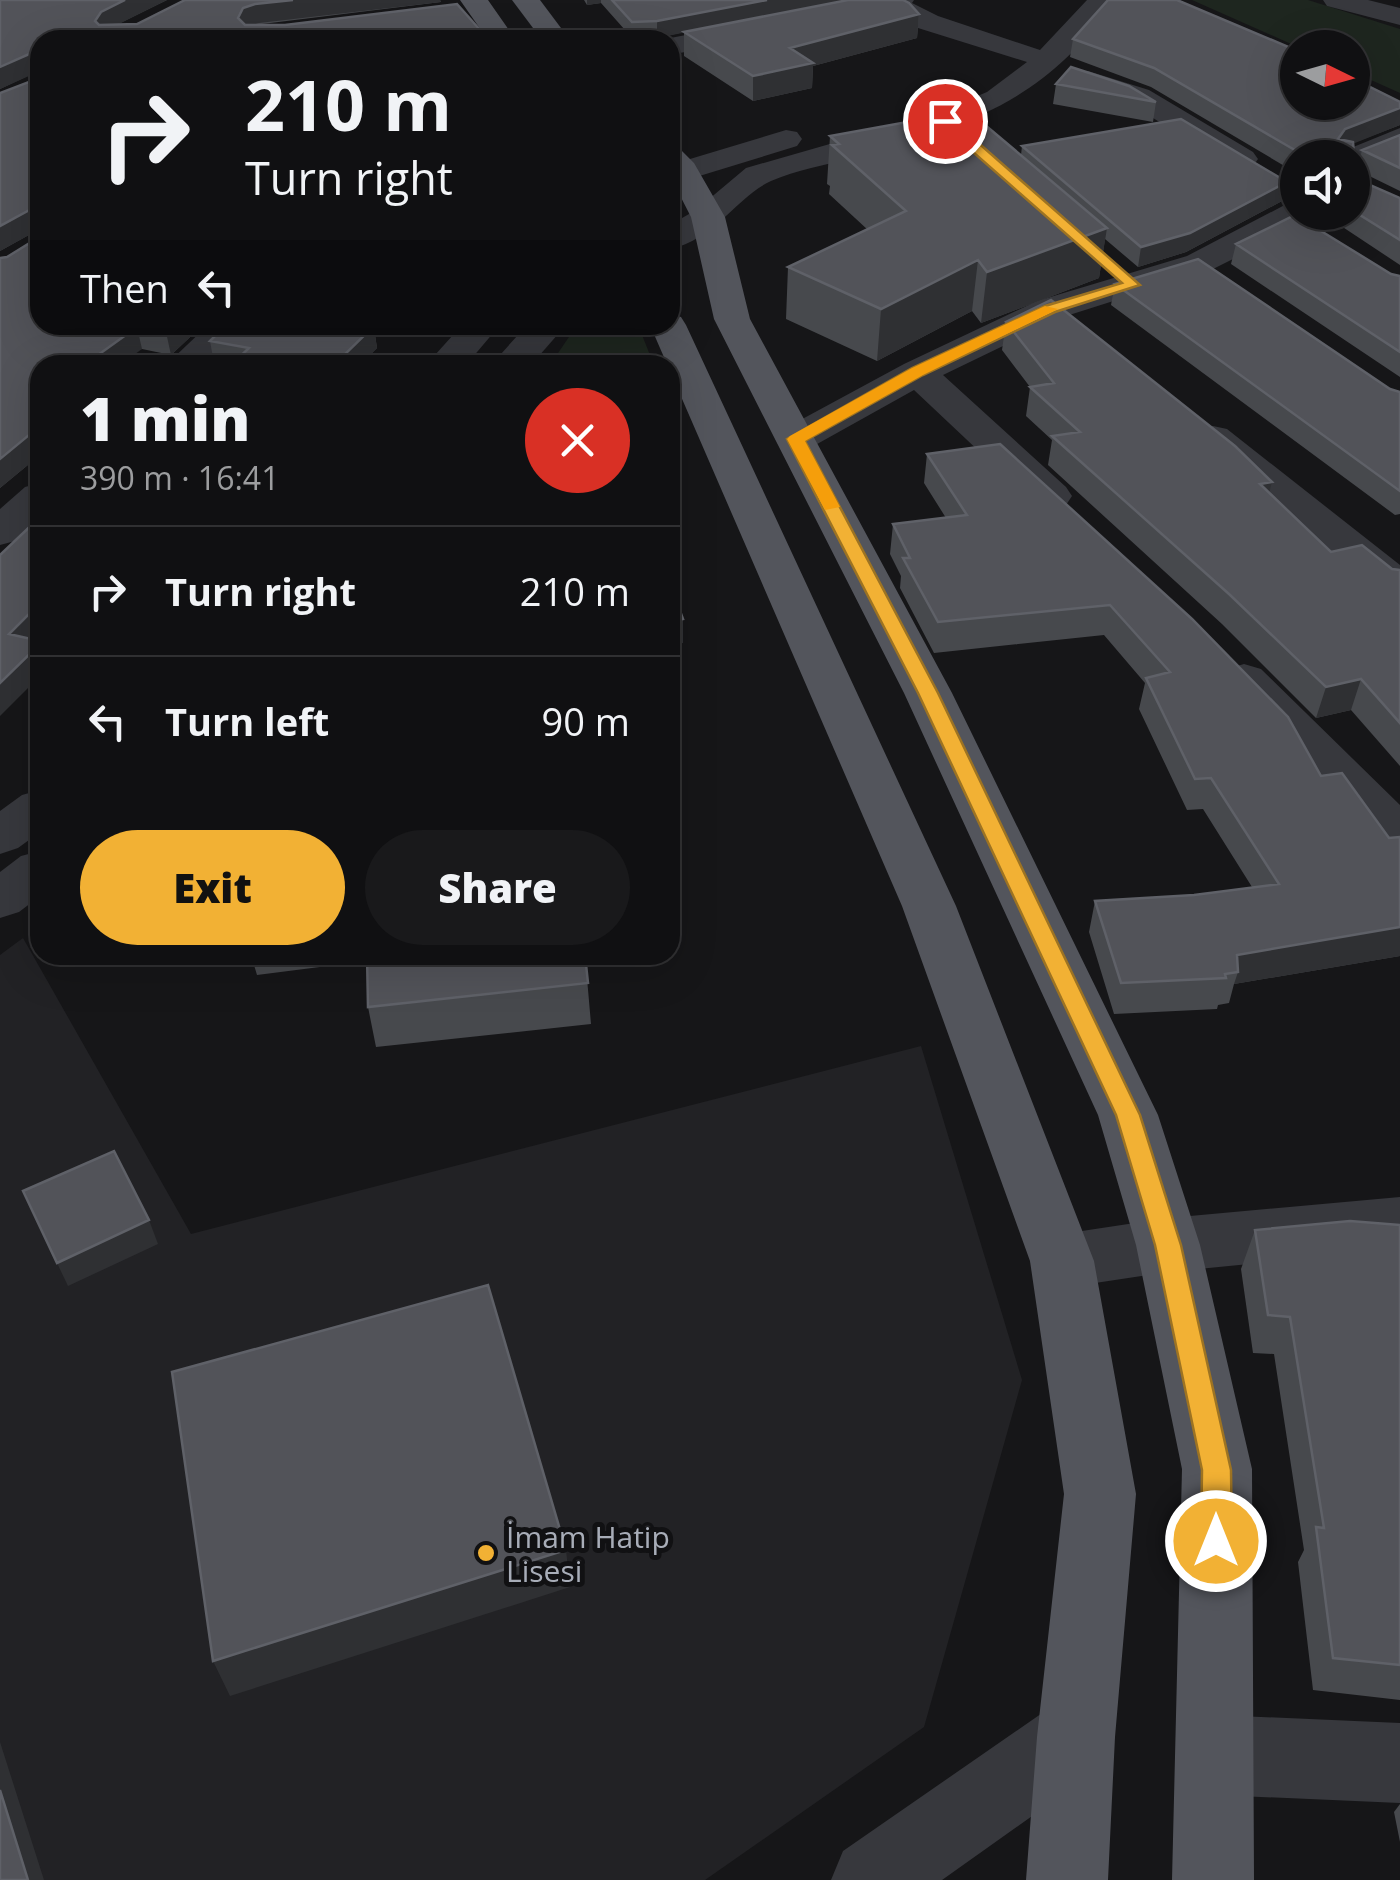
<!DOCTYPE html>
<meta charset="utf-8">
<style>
:root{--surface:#101012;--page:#19191b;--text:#f1f3f6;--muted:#9c9d9f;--line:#303032;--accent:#f2b134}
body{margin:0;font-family:"Open Sans",sans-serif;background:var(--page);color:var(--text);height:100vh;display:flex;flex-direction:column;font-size:38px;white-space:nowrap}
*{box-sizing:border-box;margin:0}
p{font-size:32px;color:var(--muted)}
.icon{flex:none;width:55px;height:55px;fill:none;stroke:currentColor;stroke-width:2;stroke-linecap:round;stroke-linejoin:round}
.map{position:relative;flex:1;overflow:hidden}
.sheet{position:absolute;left:30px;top:355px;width:650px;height:610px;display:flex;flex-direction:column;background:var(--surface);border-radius:30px;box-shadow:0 10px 40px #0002,0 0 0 2px var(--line)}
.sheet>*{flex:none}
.top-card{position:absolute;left:30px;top:30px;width:650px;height:305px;border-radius:30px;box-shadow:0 10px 40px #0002,0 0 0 2px var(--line);background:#101012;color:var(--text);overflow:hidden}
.needle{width:65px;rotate:95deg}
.controls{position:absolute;left:1280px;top:30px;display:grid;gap:20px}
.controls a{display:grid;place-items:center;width:90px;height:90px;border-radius:50%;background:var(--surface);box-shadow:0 10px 40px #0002,0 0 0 2px var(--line);font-size:50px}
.pin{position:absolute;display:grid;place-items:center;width:85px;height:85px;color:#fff;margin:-42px;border:5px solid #fff;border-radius:50%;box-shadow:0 2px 10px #0007}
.me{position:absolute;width:110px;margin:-55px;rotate:0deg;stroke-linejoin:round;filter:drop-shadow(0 0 8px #0008)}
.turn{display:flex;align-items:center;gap:35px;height:210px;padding:0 50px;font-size:45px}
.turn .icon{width:130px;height:130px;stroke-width:2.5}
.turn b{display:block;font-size:70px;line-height:85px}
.then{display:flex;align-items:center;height:95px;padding:0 50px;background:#0003;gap:20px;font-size:38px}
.round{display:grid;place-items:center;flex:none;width:105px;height:105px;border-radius:52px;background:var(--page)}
.overview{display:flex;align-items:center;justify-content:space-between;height:170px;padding:0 50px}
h1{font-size:60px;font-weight:800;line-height:75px}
.button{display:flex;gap:20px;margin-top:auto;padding:20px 50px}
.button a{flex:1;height:115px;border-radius:60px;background:var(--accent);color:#111;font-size:40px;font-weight:800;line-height:115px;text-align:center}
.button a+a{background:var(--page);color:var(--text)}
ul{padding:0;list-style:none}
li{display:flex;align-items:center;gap:30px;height:130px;padding:0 50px;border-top:2px solid var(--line)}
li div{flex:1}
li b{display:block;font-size:38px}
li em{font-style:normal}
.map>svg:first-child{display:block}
.built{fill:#222225}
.green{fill:#1e261f}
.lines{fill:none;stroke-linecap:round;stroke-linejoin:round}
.minor{fill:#37383d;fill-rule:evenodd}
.major{fill:#53555c;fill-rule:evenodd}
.wall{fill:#47494d}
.shaded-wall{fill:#2f3033}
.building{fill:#525359;stroke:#5f6168;stroke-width:2.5}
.route{fill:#f2b134;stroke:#9d7322;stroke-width:2.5}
.slow{fill:#f59e0b}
.poi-dot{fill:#f2b134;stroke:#111113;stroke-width:4}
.labels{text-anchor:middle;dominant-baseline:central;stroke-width:10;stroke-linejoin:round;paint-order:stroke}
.near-poi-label{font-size:30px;fill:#a8adb8;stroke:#111113;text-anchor:start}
</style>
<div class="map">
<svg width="1400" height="1880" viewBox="0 0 1400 1880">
<rect width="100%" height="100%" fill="#161618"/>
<path class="built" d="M23,938L191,1234L921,1046L1022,1380L924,1727L705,1880H0V955Z"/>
<path class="green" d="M1192,0H1308L1400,29V93L1353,72L1352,48L1298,47Z
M577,325H638L654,365H550Z"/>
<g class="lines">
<path class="minor" d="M867,0H914L912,3L938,16L1040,50L1087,0H1116C1041,105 969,124 852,158C826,165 796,170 771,181C736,197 717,238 670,249V225L696,210L746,168L934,114L987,92L1027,62L918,28L887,12L670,55V40H660Z
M1323,0H1368L1400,8V25L1327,6Z
M1088,71L1149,90L1253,152L1258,159L1253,166H1231L1127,102L1078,86L1073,80L1078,74Z
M1400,128V149L1352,168V158H1337L1341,152Z
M786,130L797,132L802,139L797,146L670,185V165Z
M1298,198V212H1312L1303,224L1211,270L1063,317L943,375L1066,487L1072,496L1066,505L1051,509L1036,505L914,390L810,448L796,451L782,448L776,439L782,430L904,364L1037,301L1187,256Z
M208,325H248L207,365H166Z
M462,325H500L466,365H426Z
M527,325H566L531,365H491Z
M1213,426L1227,429L1400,565V600L1384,596L1199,447L1193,438L1199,429Z
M40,483V518L15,541L0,545V509L25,487Z
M1244,664L1261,669L1400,805V854L1382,848L1227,689L1220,679L1227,669Z
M40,790V832L18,848L0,854V811L22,795Z
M40,851V896L19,912L0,918V872L21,856Z
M1400,1197V1249L1168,1272L1062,1288L1039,1280L1030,1261L1039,1242L1062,1234L1168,1218Z
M1076,1698L1104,1709L1115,1737L1104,1765L942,1880H831L843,1851L1048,1709Z
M1216,1715L1400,1723V1803L1216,1795L1188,1783L1176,1755L1188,1727Z"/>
<path class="major" d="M460,0H488L516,40H488Z
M512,0H540L570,40H542Z
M670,147L681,150L694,163L725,217L750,319L952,693L1158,1115L1200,1245L1252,1469L1254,1880H1172L1182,1469L1136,1245L1098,1115L904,693L714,319L691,217L670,176Z
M670,314L681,317L686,325L956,906L1094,1261L1136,1494L1115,1737L1108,1880H1026L1037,1737L1064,1494L1030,1261L902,906L650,325H670Z"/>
</g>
<path class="wall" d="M0,0H167L118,24H137L185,0H440L441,2L254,25L40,325H203L171,355L142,349L40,365V455L0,488V258L7,257L36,239V231L0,251V93L37,79L36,72L0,89Z
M584,0H848L919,14L917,38L813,66L812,88L753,101L684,56V32L657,38L633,39L601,3L587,5Z
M1073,39L1400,102V125L1353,143L1356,179L1400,198V265L1320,212H1352V158H1298V174L1151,87L1070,57Z
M1056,84L1156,102L1153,122L1053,104Z
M1400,135V191L1357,170L1362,150Z
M830,136L1021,155L1022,146L1287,182L1282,201L1186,252L1138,267L1105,239L1099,278L981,323L972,311L877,361L786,319L788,267L868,230L829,194L830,186L827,184Z
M1236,244L1400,276V377L1231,264Z
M1115,284L1400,392V514L1395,515L1111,305Z
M1006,322L1269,493L1331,552L1400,570V766L1351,710L1316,718L1222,624L1048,465L1052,440L1026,416L1030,387L1002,350Z
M226,325H377L374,328L377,348L360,365H223L214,363L210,341Z
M927,454L1321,776L1389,838L1400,956L1234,984L1229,1003L1218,1005L1217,1009L1114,1014L1089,932L1095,901L1194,895L1252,887L1203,809L1187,810L1139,709L1145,683L1104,635L934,653L900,588L901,576L890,554L893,524L946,518L924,483Z
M251,955H585L591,1024L376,1047L368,1007L367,961L257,975Z
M1400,1225V1700L1313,1690L1298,1562L1304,1550L1274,1354L1253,1353L1241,1269L1255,1230Z
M1400,1804V1842L1394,1812Z"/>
<path class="shaded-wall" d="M125,0H167L105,31L95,21L101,12Z
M293,0H440L441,2L259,23L246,27L238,18L243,8L255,4Z
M587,0H601V3L587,5Z
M767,0H848L657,38V21Z
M919,14L917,38L813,66L812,88L753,101V76L790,48Z
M36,51L40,71L0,89V67Z
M1400,108V125L1340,149L1338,139L1345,129Z
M1287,182L1282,201L1186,252L1138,267L1141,247Z
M35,207L40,229L0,251V226Z
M1107,228L1099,278L981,323L987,272Z
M978,260L972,311L877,361L881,309Z
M174,325H203L171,355L166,332Z
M355,325H377L374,328L377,348L360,365H334Z
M137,327L142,349L120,365H84Z
M40,404V455L0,488V459L31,411Z
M1272,482L1264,511L1260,484Z
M40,603V635L17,658L9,634Z
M683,619V643L670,645V621Z
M40,644V676L0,716V683Z
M1361,679L1351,710L1316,718L1326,687Z
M1400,927V956L1234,984L1238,972L1237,955Z
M149,1220L158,1244L68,1286L57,1263Z
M566,1550L570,1587L230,1696L213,1661Z
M0,1742L44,1880H28L0,1790Z"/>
<path class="building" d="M0,0H125L101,12L95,21L99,25L137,24L185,0H293L255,4L243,8L238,18L245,25H285L457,4L489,40H40V325H174L166,332L137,327L84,365H40V404L31,411L40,413V426L0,459V258L7,257L36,239L35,207L0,226V93L37,79L36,51L0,67Z
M612,0H767L657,21L632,22Z
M848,0H903L909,3L919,14L790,48L813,63L753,76L684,32Z
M1108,0H1177L1298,51V102H1352V78L1400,102V108L1345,129L1338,139L1353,142L1356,179L1400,198V240L1352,210V158H1305V156L1154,68L1073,39Z
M1071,67L1129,86L1156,102L1056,84Z
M940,116L964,127L984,124L1107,228L987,272L978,260L881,309L788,267L906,211L832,145L839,144L830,136Z
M1181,119L1287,182L1190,233L1141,247L1022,146Z
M1400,135V168L1362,150Z
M1295,215L1391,274L1400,276V352L1236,244Z
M1198,259L1390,389L1400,392V491L1115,284Z
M1051,300L1235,446L1272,482L1260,484L1331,552L1362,545L1392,569L1400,570V723L1361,679L1326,687L1229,594L1052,436L1080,432L1030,387L1054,383L1006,322Z
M226,325H370L374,326L334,365L317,361L313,365H231L249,348L210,341Z
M1000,444L1192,619L1288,717L1321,776L1342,773L1389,838L1400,837V927L1237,955L1238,972L1225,974L1226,978L1121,983L1095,901L1194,895L1279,884L1211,778L1195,779L1146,678L1170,672L1110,605L938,622L903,558H910L893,524L967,515L927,454Z
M40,517V603L9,634L40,641V644L0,683V555Z
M670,584L683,619L670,621Z
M367,955H585L588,983L368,1007Z
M114,1151L149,1220L57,1263L23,1191Z
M1350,1221L1400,1225V1665L1333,1658L1316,1527L1324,1528L1290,1317L1268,1315L1255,1230Z
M488,1285L566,1550L213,1661L172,1372Z
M0,1790L28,1880H0Z"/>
<path class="route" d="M940,118H950L1140,285L1055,312L923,375L805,441L938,693L1140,1115L1181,1245L1231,1470L1232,1541L1227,1551L1216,1555L1206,1551L1201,1541L1202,1470L1155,1245L1116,1115L918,693L787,439L912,368L1045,306L1122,283L940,123Z"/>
<path class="slow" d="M1045,306L1058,309L923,375L805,441L840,507L825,510L787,439L790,436L912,368Z"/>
<circle class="poi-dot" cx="486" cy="1553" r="10"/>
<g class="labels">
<g class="near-poi-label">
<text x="506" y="1536">İmam Hatip<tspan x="506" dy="34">Lisesi</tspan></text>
</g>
</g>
</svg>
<div class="controls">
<a><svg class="needle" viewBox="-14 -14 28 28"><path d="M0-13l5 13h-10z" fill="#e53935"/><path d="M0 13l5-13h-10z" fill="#9c9d9f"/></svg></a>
<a><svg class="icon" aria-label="sound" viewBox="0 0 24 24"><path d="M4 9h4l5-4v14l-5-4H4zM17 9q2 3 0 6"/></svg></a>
</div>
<div class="pin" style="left:945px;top:121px;background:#d93025"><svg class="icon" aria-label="arrive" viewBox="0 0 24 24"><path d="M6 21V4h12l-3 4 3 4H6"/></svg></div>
<svg class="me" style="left:1216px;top:1541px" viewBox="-20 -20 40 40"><circle r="17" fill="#f2b134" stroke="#fff" stroke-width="3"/><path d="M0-11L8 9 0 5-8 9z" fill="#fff"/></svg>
<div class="top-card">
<div class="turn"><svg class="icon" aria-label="right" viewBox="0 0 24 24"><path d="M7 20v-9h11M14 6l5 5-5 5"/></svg><div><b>210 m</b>Turn right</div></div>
<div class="then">Then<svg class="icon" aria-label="left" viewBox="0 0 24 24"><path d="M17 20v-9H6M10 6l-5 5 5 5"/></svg></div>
</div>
<section class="sheet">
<div class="overview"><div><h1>1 min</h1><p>390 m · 16:41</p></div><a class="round" style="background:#d93025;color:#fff"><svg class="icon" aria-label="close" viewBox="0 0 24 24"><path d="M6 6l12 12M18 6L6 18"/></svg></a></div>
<ul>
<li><svg class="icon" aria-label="right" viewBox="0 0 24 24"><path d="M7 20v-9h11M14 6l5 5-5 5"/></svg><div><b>Turn right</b></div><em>210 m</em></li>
<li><svg class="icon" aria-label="left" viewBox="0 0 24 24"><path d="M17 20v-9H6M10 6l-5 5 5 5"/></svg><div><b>Turn left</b></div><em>90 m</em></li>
</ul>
<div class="button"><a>Exit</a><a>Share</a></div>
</section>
</div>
